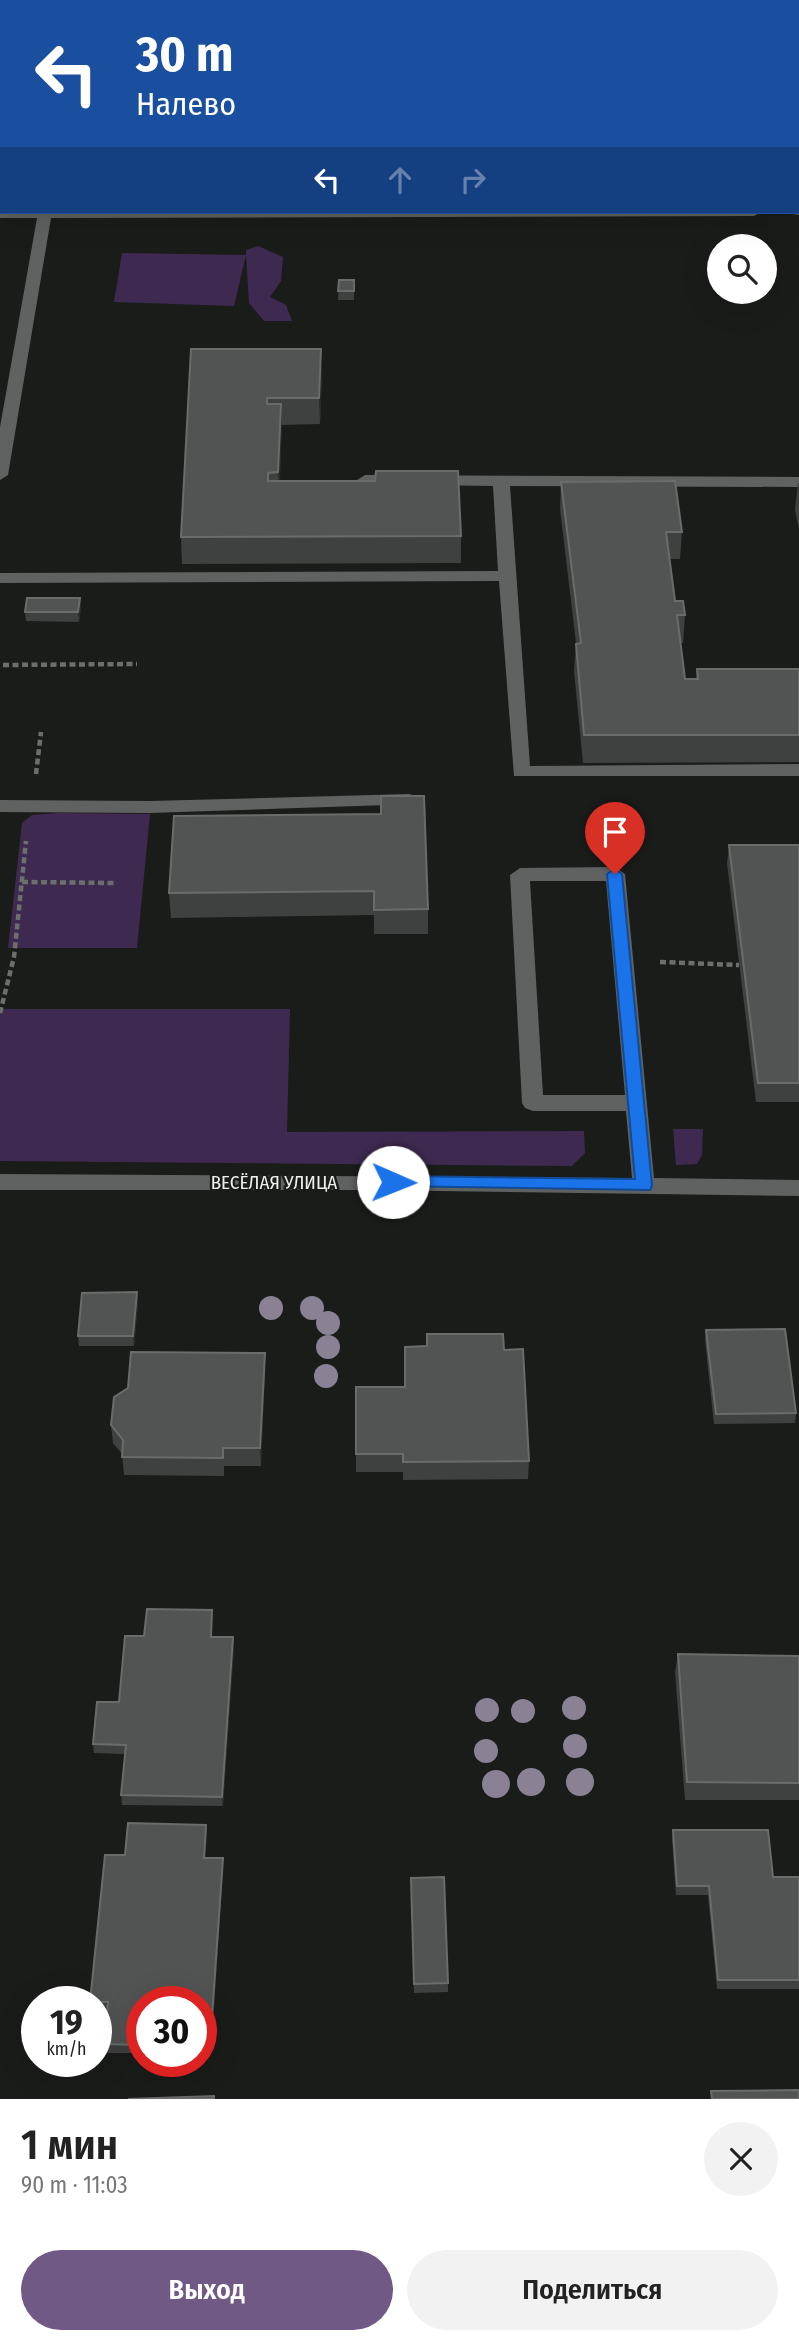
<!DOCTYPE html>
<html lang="ru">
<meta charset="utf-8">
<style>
:root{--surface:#fff;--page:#f2f2f2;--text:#222;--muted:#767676;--accent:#705985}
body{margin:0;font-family:"Fira Sans Condensed",sans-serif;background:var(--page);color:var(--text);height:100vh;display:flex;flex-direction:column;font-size:26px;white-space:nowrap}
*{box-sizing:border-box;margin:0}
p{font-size:23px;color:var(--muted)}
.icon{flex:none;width:38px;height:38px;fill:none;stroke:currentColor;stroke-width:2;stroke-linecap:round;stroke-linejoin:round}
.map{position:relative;height:2099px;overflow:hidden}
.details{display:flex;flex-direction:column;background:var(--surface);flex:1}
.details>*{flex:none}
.guide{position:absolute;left:0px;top:0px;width:800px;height:214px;box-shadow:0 7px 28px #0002;background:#1a4fa0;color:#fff;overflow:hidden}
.controls{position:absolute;left:707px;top:234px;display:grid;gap:14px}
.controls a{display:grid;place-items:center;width:70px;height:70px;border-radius:50%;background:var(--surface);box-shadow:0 7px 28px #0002;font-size:35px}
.speed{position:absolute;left:21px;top:1986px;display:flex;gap:14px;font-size:35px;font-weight:700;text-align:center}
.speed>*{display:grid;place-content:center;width:91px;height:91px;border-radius:50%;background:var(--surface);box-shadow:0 7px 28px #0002;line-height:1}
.speed small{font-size:18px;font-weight:400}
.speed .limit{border:10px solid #d22;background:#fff;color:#111}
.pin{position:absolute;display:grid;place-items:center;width:60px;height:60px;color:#fff;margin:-72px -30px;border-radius:50% 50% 50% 0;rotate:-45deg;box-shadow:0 0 7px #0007}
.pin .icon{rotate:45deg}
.me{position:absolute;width:77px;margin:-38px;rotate:91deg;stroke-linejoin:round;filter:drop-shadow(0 0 5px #0008)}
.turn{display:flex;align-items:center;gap:24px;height:147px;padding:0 21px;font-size:32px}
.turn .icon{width:91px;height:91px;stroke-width:2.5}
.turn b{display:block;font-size:49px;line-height:60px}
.lanes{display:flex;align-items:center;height:66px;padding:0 21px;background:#0003;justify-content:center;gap:35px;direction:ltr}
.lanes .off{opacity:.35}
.round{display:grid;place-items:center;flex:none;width:74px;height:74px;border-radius:37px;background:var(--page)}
.head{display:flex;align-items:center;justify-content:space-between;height:119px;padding:0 21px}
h1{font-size:42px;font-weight:600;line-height:52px}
.action{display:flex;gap:14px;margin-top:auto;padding:14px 21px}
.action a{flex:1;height:80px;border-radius:42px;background:var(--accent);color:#fff;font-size:28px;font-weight:600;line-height:80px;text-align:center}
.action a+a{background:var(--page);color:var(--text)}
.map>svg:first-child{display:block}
.green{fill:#3e2a50}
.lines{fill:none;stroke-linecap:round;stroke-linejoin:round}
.path{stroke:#6d6f6d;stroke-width:4.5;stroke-dasharray:6 3.5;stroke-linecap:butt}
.minor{fill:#5f6260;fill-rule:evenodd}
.tree{fill:#8a8294}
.wall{fill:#3e413f}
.shaded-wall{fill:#282a28}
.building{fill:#515452;stroke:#696c6a;stroke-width:2}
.route{fill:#1a73e8;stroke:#114b97;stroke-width:2}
.labels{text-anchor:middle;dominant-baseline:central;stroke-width:5;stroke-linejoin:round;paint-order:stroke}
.street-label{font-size:19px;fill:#edefed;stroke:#1a1c1a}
</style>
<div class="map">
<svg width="799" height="2099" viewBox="0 0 799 2099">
<rect width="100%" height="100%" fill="#1a1c1a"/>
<path class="green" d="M258,246L283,257L281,281L270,297L286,305L292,321H264L249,303L246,255L234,306L114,302L122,253L246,255V250Z
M58,813L150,814L137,948H8L22,823L32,815Z
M0,1009H290L287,1132L584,1131L585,1153L572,1166L0,1161Z
M673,1129H703L702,1155L697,1164L676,1165Z"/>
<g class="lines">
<path class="path" d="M3,665L137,664
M36,774L41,732
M22,882L115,883
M660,962L739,965
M0,1013L14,957L26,841"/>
<path class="minor" d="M75,0H89V2H75Z
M633,0H647V2H633Z
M798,207L799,215L793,214L791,212H798Z
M0,210L2,212H761L754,216L51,218L8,475L0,480V427L37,218H0Z
M365,475L799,477V487L510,486L530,766L799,764V776H514L499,581L0,583V573L498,571L493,486L359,484L357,480Z
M409,794L416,796L419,800L416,804L150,813L0,812V800L150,801Z
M615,867L625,874L654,1178L799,1180V1196L365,1190H0V1174L632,1178L626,1111H533L525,1108L522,1103L510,875L520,868ZM530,881H606L625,1095H543Z"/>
</g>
<g class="tree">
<circle cx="271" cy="1308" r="12"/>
<circle cx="312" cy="1308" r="12"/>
<circle cx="328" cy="1323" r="12"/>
<circle cx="328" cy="1347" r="12"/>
<circle cx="326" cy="1376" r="12"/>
<circle cx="574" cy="1708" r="12"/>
<circle cx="487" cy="1710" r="12"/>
<circle cx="523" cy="1711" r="12"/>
<circle cx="575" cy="1746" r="12"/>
<circle cx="486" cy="1751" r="12"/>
<circle cx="531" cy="1782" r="14"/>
<circle cx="580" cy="1782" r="14"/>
<circle cx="496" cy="1784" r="14"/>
</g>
<path class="wall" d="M205,0H320V2H206Z
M729,0H790V2H729Z
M339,280H354V300H338Z
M191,349L322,375L320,424L281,425L280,481L461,536V563L182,564L181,537Z
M561,482L682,532L680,559H670L675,601L685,615L683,643H680L685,679H696L697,669H799V762L583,763L574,671L576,643L560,509Z
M798,483H799V529L795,510Z
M80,598L81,608L79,622L26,621L25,612Z
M174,816L428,909V934H374V915L171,918L169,893Z
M729,845H799V1102H756L727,863Z
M138,1302L134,1346H79L78,1336Z
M706,1330L796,1413L795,1423L714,1424L705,1340Z
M427,1334L504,1350L529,1461L528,1479L403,1480V1472H356V1454L405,1387L427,1346Z
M265,1371L261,1466H224V1476L124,1475L122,1454L113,1443L111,1425Z
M212,1610V1637H233L234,1647L223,1806L122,1805L121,1795L125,1754L94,1753L93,1744L119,1702L144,1636Z
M678,1654L799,1656V1800H685L675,1672Z
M206,1825L207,1834L205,1858L223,1868L211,2055L201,2054V2002H142V2053H105L104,2044L107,2011H96V2002L125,1855Z
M673,1830L773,1877H799V1989H717L708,1895H676L672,1839Z
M411,1878L448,1983V1992L414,1993Z"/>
<path class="shaded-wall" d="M321,349L322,375L320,424L319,398Z
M281,404L282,431L279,499L278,472Z
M80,598L81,608L79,622L78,612Z
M137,1292L138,1302L134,1346L133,1336Z
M265,1353V1371L261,1466L260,1448Z
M233,1637L234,1647L223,1806L222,1797Z
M206,1825L207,1834L204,1867V1858Z
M223,1858V1868L211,2055L210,2046Z"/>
<path class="building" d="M340,0H400V2H340Z
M410,0H433V2H410Z
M520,0H608V1L588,2H520Z
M798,19H799V47H798Z
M798,131H799V160H798Z
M339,280H354V291H338Z
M191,349H321L319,398H267V404H281L278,472L268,473V481H375L376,471H458L461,536L181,537Z
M675,481L682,532H666L675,601H683L685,615H677L685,679H698L697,669H799V735H584L576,644L581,643L561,482Z
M27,598H80L78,612H25Z
M381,796H424L428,909L374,910V891L169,893L174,816L381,814Z
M729,845H799V1083H758Z
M137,1292L133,1336H78L82,1293Z
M785,1329L796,1413L716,1414L706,1330Z
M427,1334H503L504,1350L523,1349L529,1461L403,1462V1454H356V1387H405V1347L427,1346Z
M131,1352L265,1353L260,1448H223V1458L122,1457L123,1440L111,1425L114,1397L128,1388Z
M147,1609L212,1610L211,1637H233L222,1797L121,1795L126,1745L93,1744L97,1702H119L125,1636H144Z
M678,1654L799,1656V1783L687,1782Z
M128,1823L206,1825L204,1858H223L210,2046H201V2002H142V2045L104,2044L108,2002H90L105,1855H125Z
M673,1830H768L773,1877H799V1980H718L709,1886H677Z
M444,1877L448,1983L414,1984L411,1878Z
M799,2090V2099H712L711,2091Z
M214,2096V2099H128Z"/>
<path class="route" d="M615,869L622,874L652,1185L650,1190L387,1186V1178L393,1176L635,1179L607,874Z"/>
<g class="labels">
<g class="street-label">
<text x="274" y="1182">ВЕСЁЛАЯ УЛИЦА</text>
</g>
</g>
</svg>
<div class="controls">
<a><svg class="icon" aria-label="search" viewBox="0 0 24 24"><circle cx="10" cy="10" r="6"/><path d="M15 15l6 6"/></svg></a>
</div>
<div class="speed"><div>19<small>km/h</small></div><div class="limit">30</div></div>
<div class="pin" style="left:615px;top:874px;background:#d93025"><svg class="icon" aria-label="arrive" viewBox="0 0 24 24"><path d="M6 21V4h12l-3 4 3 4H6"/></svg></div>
<svg class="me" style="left:393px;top:1182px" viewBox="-20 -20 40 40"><circle r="19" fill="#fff"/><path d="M0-13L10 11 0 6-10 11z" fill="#1a73e8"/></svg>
<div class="guide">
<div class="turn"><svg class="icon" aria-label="left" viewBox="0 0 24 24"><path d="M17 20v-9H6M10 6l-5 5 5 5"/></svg><div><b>30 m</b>Налево</div></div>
<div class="lanes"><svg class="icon" aria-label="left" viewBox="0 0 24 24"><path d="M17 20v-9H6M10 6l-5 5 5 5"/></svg><svg class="icon off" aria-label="ahead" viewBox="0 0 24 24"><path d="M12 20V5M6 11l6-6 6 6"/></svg><svg class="icon off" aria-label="right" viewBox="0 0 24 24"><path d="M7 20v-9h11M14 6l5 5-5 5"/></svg></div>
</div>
</div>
<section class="details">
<div class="head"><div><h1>1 мин</h1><p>90 m · 11:03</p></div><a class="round"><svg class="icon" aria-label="close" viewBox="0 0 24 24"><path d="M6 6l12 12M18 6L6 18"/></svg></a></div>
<div class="action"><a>Выход</a><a>Поделиться</a></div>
</section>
